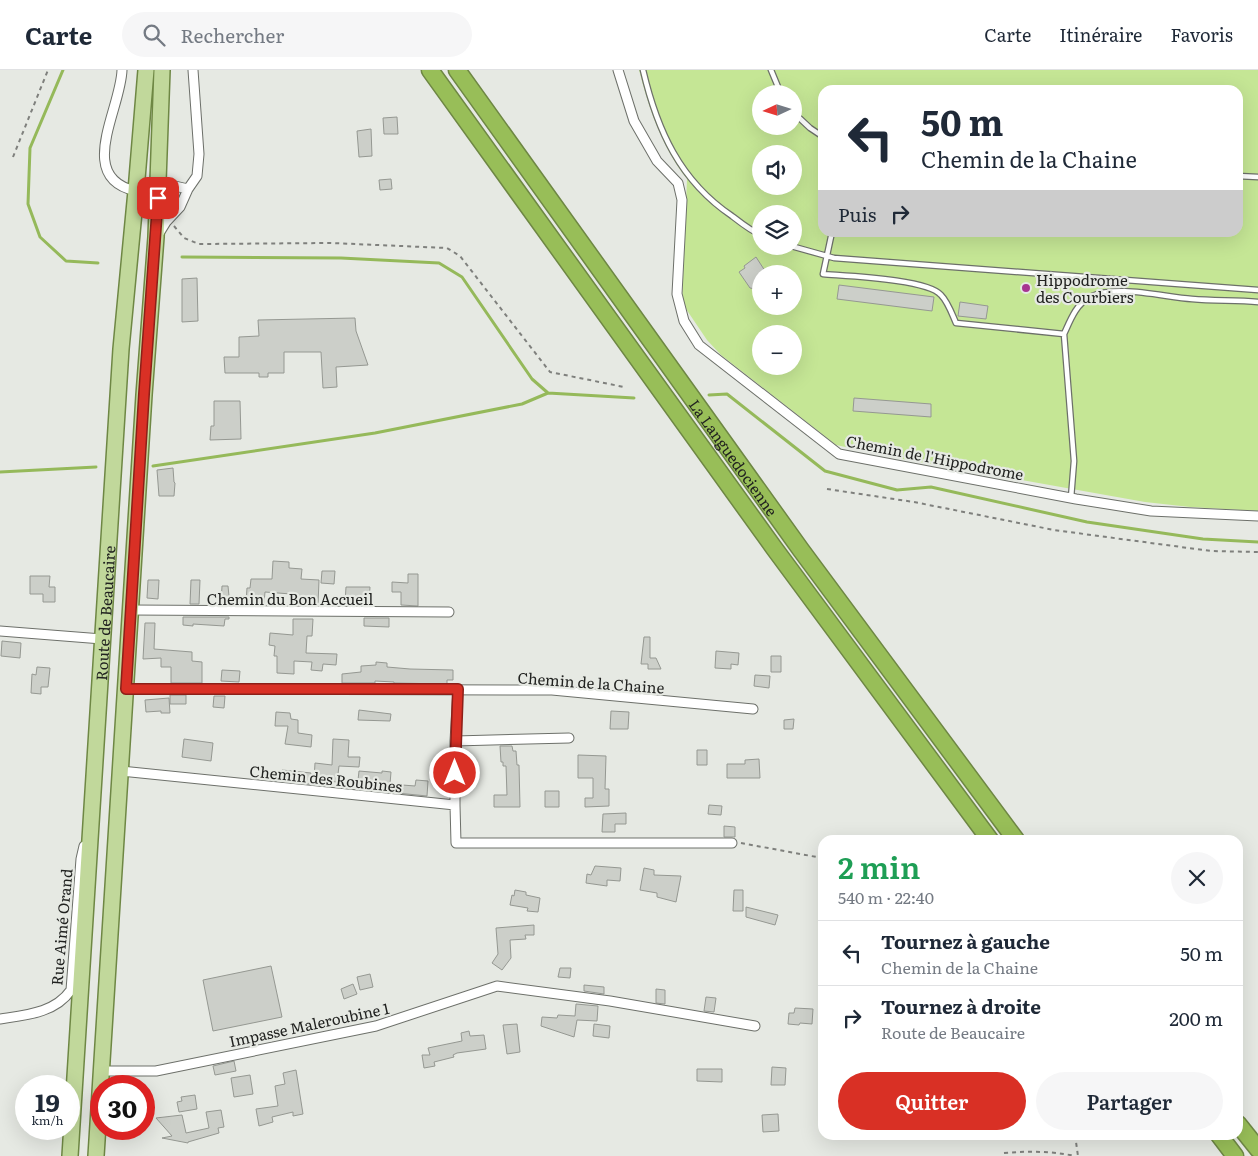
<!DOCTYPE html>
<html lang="fr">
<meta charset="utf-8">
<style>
:root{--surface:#fff;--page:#f6f6f7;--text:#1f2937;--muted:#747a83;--line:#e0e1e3;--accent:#d93025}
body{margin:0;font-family:Literata,serif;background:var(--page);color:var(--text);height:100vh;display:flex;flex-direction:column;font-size:19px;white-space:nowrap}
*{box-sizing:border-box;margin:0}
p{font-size:16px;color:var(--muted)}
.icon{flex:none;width:28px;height:28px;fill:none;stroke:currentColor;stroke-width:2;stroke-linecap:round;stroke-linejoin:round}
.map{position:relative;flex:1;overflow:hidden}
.sheet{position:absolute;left:818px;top:765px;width:425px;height:305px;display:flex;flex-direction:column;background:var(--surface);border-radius:15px;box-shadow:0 5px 20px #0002}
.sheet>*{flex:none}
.banner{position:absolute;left:818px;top:15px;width:425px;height:152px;border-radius:15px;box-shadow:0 5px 20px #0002;background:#fff;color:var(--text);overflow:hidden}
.needle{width:32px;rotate:266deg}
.buttons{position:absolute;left:752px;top:15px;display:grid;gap:10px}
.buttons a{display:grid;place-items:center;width:50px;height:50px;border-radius:50%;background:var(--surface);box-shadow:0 5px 20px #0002;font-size:25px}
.speed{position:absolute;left:15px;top:1005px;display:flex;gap:10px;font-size:25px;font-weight:700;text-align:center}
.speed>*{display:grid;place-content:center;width:65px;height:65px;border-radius:50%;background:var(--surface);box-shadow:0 5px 20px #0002;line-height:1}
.speed small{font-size:12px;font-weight:400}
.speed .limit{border:8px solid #d22;background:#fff;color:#111}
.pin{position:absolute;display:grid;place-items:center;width:42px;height:42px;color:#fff;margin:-21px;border-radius:10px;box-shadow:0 2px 8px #0006}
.me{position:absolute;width:55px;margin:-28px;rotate:0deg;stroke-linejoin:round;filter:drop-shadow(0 0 4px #0008)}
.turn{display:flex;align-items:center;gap:18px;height:105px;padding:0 20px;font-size:22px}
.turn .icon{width:65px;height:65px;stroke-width:2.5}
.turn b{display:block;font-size:35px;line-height:42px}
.then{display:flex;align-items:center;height:48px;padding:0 20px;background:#0003;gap:10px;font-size:19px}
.round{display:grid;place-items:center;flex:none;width:52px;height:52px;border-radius:26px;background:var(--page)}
.overview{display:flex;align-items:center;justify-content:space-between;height:85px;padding:0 20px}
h1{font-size:30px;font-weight:600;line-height:38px;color:#1e9e55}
.action{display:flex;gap:10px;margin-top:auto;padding:10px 20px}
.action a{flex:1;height:58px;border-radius:30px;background:var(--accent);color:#fff;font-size:20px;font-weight:600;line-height:58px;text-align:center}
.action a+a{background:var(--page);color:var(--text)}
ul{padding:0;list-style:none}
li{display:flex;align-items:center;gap:15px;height:65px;padding:0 20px;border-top:1px solid var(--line)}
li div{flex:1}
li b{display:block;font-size:19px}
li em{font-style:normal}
header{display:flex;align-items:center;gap:30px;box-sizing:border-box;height:70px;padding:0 25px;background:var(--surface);border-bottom:1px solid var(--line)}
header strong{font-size:24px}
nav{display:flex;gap:28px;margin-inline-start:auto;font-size:18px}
.search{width:350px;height:45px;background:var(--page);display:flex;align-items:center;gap:12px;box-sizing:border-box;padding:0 18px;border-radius:28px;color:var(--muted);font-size:19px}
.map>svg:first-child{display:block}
.green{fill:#c5e695;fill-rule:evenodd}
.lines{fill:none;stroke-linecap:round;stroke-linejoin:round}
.stream{stroke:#95b95a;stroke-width:3}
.building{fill:#cccfc9;stroke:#959892}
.lane-casing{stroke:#6d706a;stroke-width:7}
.street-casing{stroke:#6d706a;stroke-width:11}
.primary-casing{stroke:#6e8744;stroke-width:18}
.highway-casing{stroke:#6e8744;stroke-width:19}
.path{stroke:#7f807d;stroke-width:2;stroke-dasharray:4 4;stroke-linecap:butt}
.lane{stroke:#fff;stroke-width:4.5}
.street{stroke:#fff;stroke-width:9}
.primary{stroke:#c1d89b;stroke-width:15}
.highway{stroke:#98be58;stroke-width:16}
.route-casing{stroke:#8d1f18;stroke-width:12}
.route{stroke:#d93025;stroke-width:9}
.poi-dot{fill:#a73591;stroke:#e6e9e3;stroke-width:2}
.labels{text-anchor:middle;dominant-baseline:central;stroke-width:4.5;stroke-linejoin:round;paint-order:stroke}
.poi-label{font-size:15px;fill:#212220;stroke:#e6e9e3;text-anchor:start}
.street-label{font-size:15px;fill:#212220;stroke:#e6e9e3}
</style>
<header>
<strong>Carte</strong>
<div class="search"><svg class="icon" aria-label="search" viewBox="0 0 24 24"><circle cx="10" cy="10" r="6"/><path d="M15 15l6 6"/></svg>Rechercher</div>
<nav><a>Carte</a><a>Itinéraire</a><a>Favoris</a></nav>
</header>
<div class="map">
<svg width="1258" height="1086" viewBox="0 0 1258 1086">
<rect width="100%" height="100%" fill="#e6e9e3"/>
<path class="green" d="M639,0H1258V441L1190,437L1145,432L897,388L836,375L721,285L707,270L682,233L687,109C662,77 649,39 639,0ZM822,20H1238V162H822ZM761,24H794V56H761ZM761,84H794V116H761ZM761,144H794V176H761ZM761,204H794V236H761ZM761,264H794V296H761Z"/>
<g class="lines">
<path class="stream" d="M63,0L30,78L28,134L40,167L66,191L98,193
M182,187L341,188L439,193L462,207L532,309L548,323L634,328
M709,325L727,324L825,401L897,420L931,417L1087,452L1203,469L1258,472
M153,396L375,363L522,334L548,323
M0,402L96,397"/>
</g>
<path class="building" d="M397,47L398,64H384L383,48Z
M371,59L372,86L359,87L357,61Z
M391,109L392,119L380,120L379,110Z
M756,187L767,204H761V220L750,218L739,202L745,198L744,196Z
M197,208L198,251L182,252V209Z
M839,215L934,227L932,241L837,229Z
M960,232L988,236L986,249L958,246Z
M355,248L356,261L368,295L336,297L337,317L323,318L321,282H284V303H268V307H259V303H225L224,287H239V267L259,266L258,250Z
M854,328L931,334V347L853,341Z
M214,331H240L241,369L210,370L211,356H214Z
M173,398L174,412L175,413L174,426H159L157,400Z
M273,491L289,492V498L302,499L301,509L319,510L318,535H308L309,532L290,531L291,524L265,522L264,533L246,532L247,518H250L251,509H272Z
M322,501H335L334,514L321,513Z
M408,504H418V536L401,535V522H392V512L408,513Z
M30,506H50L49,517H55V532H43V524H30Z
M148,510H159L158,529L147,528Z
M191,510H200L199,534H190Z
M222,516H228L229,526L231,527L230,534H221Z
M346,517H370L369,533H345Z
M183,547H229V549H225L224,556L193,554V556L183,555Z
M364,548H389V557L364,556Z
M293,549H313L312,566H307L306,583L337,584L336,595L323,594L322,601L311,600L312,592L294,591V604L277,603V586H274L275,576L269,575L270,563L293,565Z
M145,553H155L154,579L192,582V591L202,592V613H171V597H161V588L143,589Z
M644,567H650V588H656L661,599H648V594H641Z
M2,571L21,573L20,588L1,586Z
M716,581L739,583L738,595L731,594V599L715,598Z
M771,586H781V602H771Z
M376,592L387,593V597L410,599L453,600V610H447V614L394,613V612L375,611V613H342V604L361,602V596L376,595Z
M37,597L50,598L48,617H41V624L31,623L32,604L36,605Z
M222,600L240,601L239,612L221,611Z
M755,605L770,606L769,618L754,616Z
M170,625H186V634H170Z
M214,626H225L224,638L213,637Z
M169,628L170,643H161V641L146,642L145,630Z
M359,640L391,644L390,651L358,650Z
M611,641L629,642L628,659H610Z
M276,642L290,643L291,649L298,650V663L312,665L311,677L285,674L288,656H275Z
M794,649L793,659H784V650Z
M184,669L213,673L211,691L182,687Z
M333,669L349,670L348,687H360L359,697L339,696L337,712L314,710L315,693L332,695Z
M500,676H512L513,681H516L517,695H519L520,737H494V725H507L506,696H503V692H501Z
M697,680H707V695H697Z
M578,685L606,686L605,719H609V736L585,737V728H593V708H578Z
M759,689L760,708H727V694H745V690Z
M282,700L311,703L310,714L281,711Z
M359,701L382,703V701L391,702L390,714L415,716L416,710L428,711L427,726L357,719Z
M545,721H559V737H545Z
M709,735L722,736L721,745L708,744Z
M626,743V754H615V762H602L603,744Z
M724,756L735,757V767H724Z
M595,796L621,798L620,811L607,810V816L586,813L587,804L591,805Z
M644,798L654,800V805L681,806L676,832L657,827V823L640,820Z
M515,820L526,822V825L540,828L538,842L527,841L528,838L510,835L512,825L514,826Z
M734,820H743V841H733Z
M746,837L778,845L775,855L746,847Z
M534,855V865H525L526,869L510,870L511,888L502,900L492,893L498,884L496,858Z
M271,896L282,947L213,961L203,910Z
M560,898H571L570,908L558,907Z
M370,904L373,917L360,920L357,907Z
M353,914L357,924L344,929L341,919Z
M584,915L604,917V924L584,921Z
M656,919L665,920V934L656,933Z
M706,927L716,928L714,942L704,941Z
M576,934L598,936L597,951L577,950L574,967L541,956L542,947L557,948L558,945L575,946Z
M795,938L813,939L812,954L800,953L799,955L788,954L789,943H794Z
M517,954L520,982L507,984L503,955Z
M594,954L610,956L609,968L593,966Z
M469,961L470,966L484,965L486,979L457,983L453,985L454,987L434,992L435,996L424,998L422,985H430L428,978L462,971L461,963Z
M234,991L236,1001L215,1005L213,996Z
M772,997L786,998L785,1015H771Z
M697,999H722V1012L697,1011Z
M296,1000L303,1044L293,1046V1042L272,1047L273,1052L259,1056L256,1039L278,1036L275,1016L285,1014L283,1003Z
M250,1005L253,1024L234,1027L231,1008Z
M195,1025L197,1039L179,1042L177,1032L182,1031L181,1027Z
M221,1040L224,1057L218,1058L219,1063L188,1072V1073L162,1068L172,1066L156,1048L182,1045L186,1063L209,1058L206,1042Z
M778,1044L779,1061L763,1062L762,1045Z"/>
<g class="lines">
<defs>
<path id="lane" d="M643,0C657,60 680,111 732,146C741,153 751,161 761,165
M771,0L781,24
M794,43L810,58L822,66
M1238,106L1258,107
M832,162L823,204C846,206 928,209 941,225C948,232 952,244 956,253L1064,264L1074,391L1071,428
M791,176L834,188L1258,220
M1064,264C1070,251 1076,234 1090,227C1116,214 1163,227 1192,229C1214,231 1236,230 1258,232"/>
<path id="street" d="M122,0C121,39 75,108 136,121
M618,0L634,51L657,91L678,113L682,130L677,224L684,251L699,275L839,384L1076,429L1151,441L1258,446
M188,119L197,106L199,84L193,0
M158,165L166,152L180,137L188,119L166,114L159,108
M131,540L449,542
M0,561L102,569
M126,619L552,620L753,639
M455,671L569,668
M121,701L455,735L456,773H732
M455,735V671L458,619
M0,949C26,945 55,943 71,920L81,789L84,776
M101,1001H156L376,956L497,916L610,931L755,956"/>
<g id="primary">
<path id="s1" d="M70,1086L121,279L136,121L146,0"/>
<path d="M96,1086L144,325L156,167L162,0"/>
</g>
<g id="highway">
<path d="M430,0L774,478L990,770"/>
<path id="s2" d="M457,0L801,480L1016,770"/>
<path d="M1238,1054L1258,1079"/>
<path d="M1219,1065L1235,1086"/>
</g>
</defs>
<use href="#lane" class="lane-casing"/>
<use href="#street" class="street-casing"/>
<use href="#primary" class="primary-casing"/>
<use href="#highway" class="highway-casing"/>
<path class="path" d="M13,87L48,0
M174,156L184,168L199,174L331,173L447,178L460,186L550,302L624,317
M827,419L914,432L1054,460L1211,481L1258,482
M741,773L822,788
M1075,1065L1078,1086
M1004,1083C1029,1081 1051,1081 1075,1086"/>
<use href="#lane" class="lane"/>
<use href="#street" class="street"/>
<use href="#primary" class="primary"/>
<use href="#highway" class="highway"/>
</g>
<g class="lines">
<defs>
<path id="route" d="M158,128L144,324L126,619H458L455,703"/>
</defs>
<use href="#route" class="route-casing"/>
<use href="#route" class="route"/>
</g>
<circle class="poi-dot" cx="1026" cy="218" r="5"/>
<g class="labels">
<g class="poi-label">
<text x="1036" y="209">Hippodrome<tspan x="1036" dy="17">des Courbiers</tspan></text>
</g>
<g class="street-label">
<text stroke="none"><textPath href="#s2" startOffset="476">La Languedocienne</textPath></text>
<text transform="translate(935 387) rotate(11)">Chemin de l'Hippodrome</text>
<text x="290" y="528">Chemin du Bon Accueil</text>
<text stroke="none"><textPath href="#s1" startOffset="544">Route de Beaucaire</textPath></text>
<text transform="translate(591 612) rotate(4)">Chemin de la Chaine</text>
<text transform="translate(326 708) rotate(6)">Chemin des Roubines</text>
<text transform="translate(61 857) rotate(-85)">Rue Aimé Orand</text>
<text transform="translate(309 954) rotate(-12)">Impasse Maleroubine 1</text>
</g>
</g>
</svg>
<div class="buttons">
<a><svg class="needle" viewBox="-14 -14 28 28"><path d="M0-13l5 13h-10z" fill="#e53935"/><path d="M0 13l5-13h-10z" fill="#747a83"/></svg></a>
<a><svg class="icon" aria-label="sound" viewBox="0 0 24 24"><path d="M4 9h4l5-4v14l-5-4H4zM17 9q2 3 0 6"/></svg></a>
<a><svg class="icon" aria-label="layers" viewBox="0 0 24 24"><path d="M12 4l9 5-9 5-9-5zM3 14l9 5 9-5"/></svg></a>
<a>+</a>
<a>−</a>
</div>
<div class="speed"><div>19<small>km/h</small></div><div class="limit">30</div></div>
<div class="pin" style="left:158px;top:128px;background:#d93025"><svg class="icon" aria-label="arrive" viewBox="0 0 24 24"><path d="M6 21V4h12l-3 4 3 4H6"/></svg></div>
<svg class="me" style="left:455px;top:703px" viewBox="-20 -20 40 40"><circle r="17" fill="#d93025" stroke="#fff" stroke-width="3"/><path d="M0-11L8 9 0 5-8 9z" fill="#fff"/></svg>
<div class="banner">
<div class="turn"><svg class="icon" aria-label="left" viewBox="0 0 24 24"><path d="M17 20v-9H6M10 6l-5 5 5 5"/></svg><div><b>50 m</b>Chemin de la Chaine</div></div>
<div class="then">Puis<svg class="icon" aria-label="right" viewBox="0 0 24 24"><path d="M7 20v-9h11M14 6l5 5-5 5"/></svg></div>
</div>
<section class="sheet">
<div class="overview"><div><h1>2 min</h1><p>540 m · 22:40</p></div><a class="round"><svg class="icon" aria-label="close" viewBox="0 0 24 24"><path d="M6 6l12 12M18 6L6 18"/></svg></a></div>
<ul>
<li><svg class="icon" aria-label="left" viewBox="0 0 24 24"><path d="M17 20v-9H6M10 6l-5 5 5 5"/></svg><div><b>Tournez à gauche</b><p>Chemin de la Chaine</p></div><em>50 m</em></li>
<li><svg class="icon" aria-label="right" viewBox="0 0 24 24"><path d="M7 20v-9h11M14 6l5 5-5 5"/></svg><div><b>Tournez à droite</b><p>Route de Beaucaire</p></div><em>200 m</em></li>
</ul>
<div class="action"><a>Quitter</a><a>Partager</a></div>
</section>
</div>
